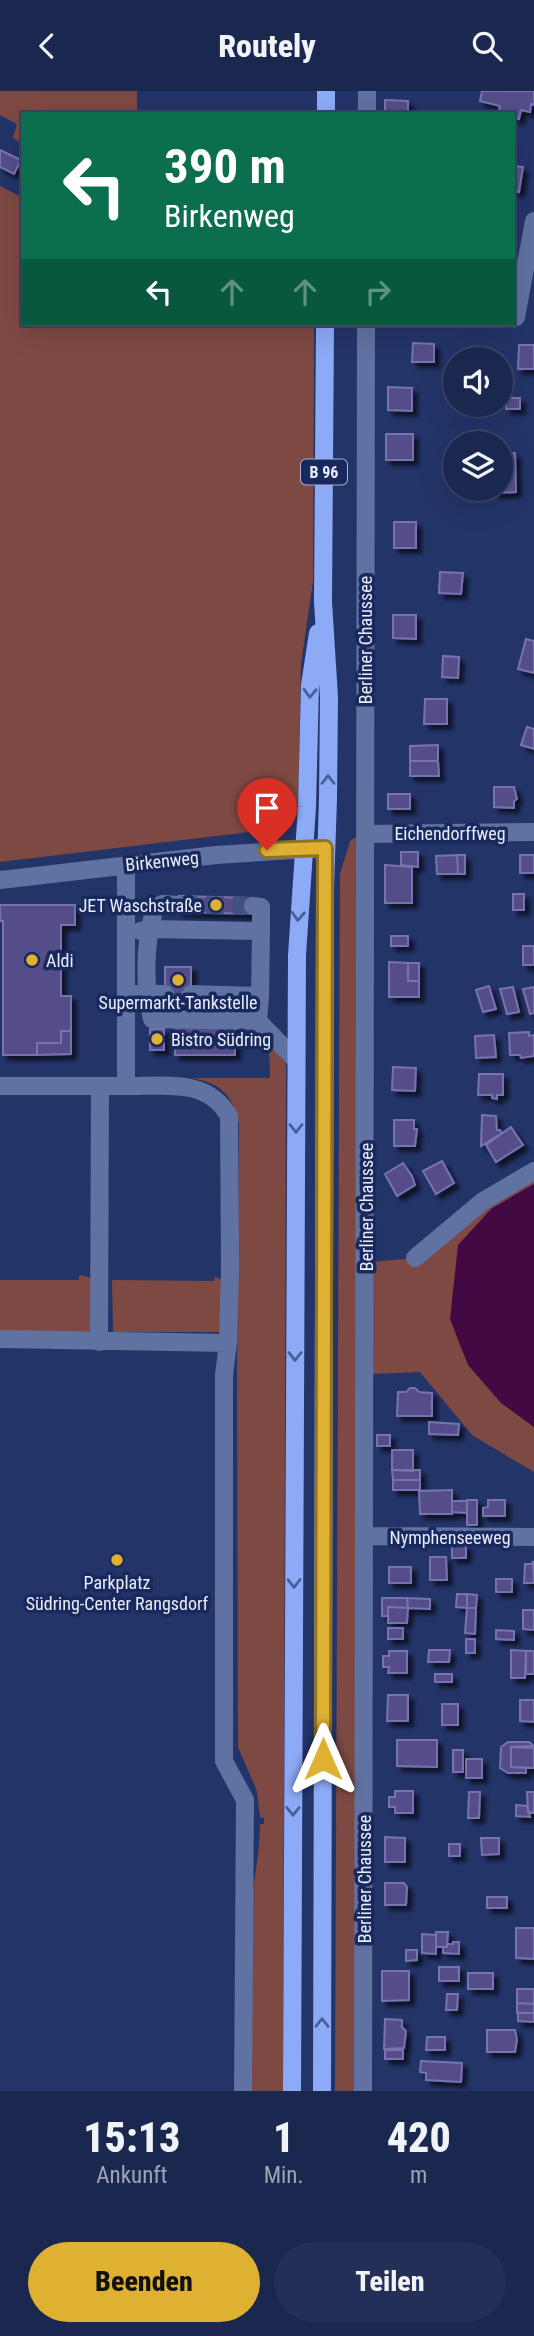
<!DOCTYPE html>
<html lang="de">
<meta charset="utf-8">
<style>
:root{--surface:#1a274f;--page:#232f56;--text:#f1f3f6;--muted:#9fa5b7;--line:#384466;--accent:#deb133}
body{margin:0;font-family:"Roboto Condensed",sans-serif;background:var(--page);color:var(--text);height:100vh;display:flex;flex-direction:column;font-size:26px;white-space:nowrap}
*{box-sizing:border-box;margin:0}
p{font-size:23px;color:var(--muted)}
.icon{flex:none;width:38px;height:38px;fill:none;stroke:currentColor;stroke-width:2;stroke-linecap:round;stroke-linejoin:round}
.map{position:relative;height:2000px;overflow:hidden}
.sheet{display:flex;flex-direction:column;background:var(--surface);flex:1}
.sheet>*{flex:none}
.banner{position:absolute;left:21px;top:21px;width:494px;height:214px;border-radius:0px;box-shadow:0 7px 28px #0002,0 0 0 2px var(--line);background:#0b6e4f;color:#fff;overflow:hidden}
.buttons{position:absolute;left:443px;top:256px;display:grid;gap:14px}
.buttons a{display:grid;place-items:center;width:70px;height:70px;border-radius:50%;background:var(--surface);box-shadow:0 7px 28px #0002,0 0 0 2px var(--line);font-size:35px}
.pin{position:absolute;display:grid;place-items:center;width:60px;height:60px;color:#fff;margin:-72px -30px;border-radius:50% 50% 50% 0;rotate:-45deg;box-shadow:0 0 7px #0007}
.pin .icon{rotate:45deg}
.me{position:absolute;width:77px;margin:-38px;rotate:0deg;stroke-linejoin:round;filter:drop-shadow(0 0 5px #0008)}
.turn{display:flex;align-items:center;gap:24px;height:147px;padding:0 28px;font-size:32px}
.turn .icon{width:91px;height:91px;stroke-width:2.5}
.turn b{display:block;font-size:49px;line-height:60px}
.lanes{display:flex;align-items:center;height:66px;padding:0 28px;background:#0003;justify-content:center;gap:35px;direction:ltr}
.lanes .off{opacity:.35}
.eta{display:flex;justify-content:space-evenly;align-items:center;height:119px;text-align:center}
.eta b{font-size:42px;font-weight:800;line-height:49px}
.cta{display:flex;gap:14px;margin-top:auto;padding:14px 28px}
.cta a{flex:1;height:80px;border-radius:42px;background:var(--accent);color:#111;font-size:28px;font-weight:800;line-height:80px;text-align:center}
.cta a+a{background:var(--page);color:var(--text)}
header{display:flex;justify-content:space-between;align-items:center;height:91px;padding:0 28px;background:var(--surface);font-size:32px;font-weight:800}
.map>svg:first-child{display:block}
.green{fill:#7e4943}
.water{fill:#420943}
.building{fill:#554e89;stroke:#7872b1;stroke-width:2;filter:url(#shadow)}
.lines{fill:none;stroke-linecap:round;stroke-linejoin:round}
.minor-tunnel{stroke:#40507f;stroke-width:18;stroke-dasharray:18 9;stroke-linecap:butt}
.minor{stroke:#5f72a1;stroke-width:18}
.major{stroke:#8daaf7;stroke-width:18}
.oneway{stroke:#485d9b}
.route-casing{stroke:#907321;stroke-width:18}
.route{stroke:#deb133;stroke-width:12}
.poi-dot{fill:#deb133;stroke:#1a295d;stroke-width:2.5}
.labels{text-anchor:middle;dominant-baseline:central;stroke-width:7;stroke-linejoin:round;paint-order:stroke}
.shield{fill:#1a295d;stroke:#aab2cb;stroke-width:2}
.shield-label{font-size:16px;font-weight:bold;fill:#e7edfa}
.street-label{font-size:18px;fill:#e7edfa;stroke:#1a295d}
.poi-label{font-size:18px;fill:#e7edfa;stroke:#1a295d;text-anchor:start}
</style>
<header><svg class="icon" aria-label="back" viewBox="0 0 24 24"><path d="M15 5l-7 7 7 7"/></svg>Routely<svg class="icon" aria-label="search" viewBox="0 0 24 24"><circle cx="10" cy="10" r="6"/><path d="M15 15l6 6"/></svg></header>
<div class="map">
<svg width="534" height="2000" viewBox="0 0 534 2000">
<defs>
<filter id="shadow"><feDropShadow dx="5" dy="5" stdDeviation="2" flood-color="#0009"/></filter>
</defs>
<rect width="100%" height="100%" fill="#233469"/>
<path class="green" d="M0,0H137V23H23V53L13,47L17,33L0,24Z
M0,95L23,107V233H314L313,490L301,573L298,720C296,729 290,732 282,737L0,771Z
M356,746L359,787L357,2000H335L340,783L350,750Z
M269,952L285,967L286,977L283,2000H251C251,1940 249,1880 251,1820C253,1790 260,1763 260,1733H264V1727L260,1726L257,1700L238,1656L237,1268L239,1033C233,1004 221,992 191,987H270Z
M534,1080V1093L491,1118L460,1254C475,1290 503,1313 534,1336V1381L472,1344L420,1281L371,1283V1171L415,1167Z
M82,1184L91,1187V1239L84,1244H0V1189H79V1185Z
M215,1185L221,1189L223,1241H113L112,1189L214,1190Z"/>
<path class="water" d="M534,1093V1336L501,1312L468,1274L450,1228L458,1154L491,1118Z"/>
<path class="building" d="M482,0H534V14L531,13L530,21L521,19L519,28L513,27V23H498L500,15L480,10Z
M385,9L408,10V23H385Z
M0,59L21,69L14,83L0,76Z
M513,75L523,76L519,101L513,100Z
M413,252L434,253V271H412Z
M519,254H534V278H518Z
M388,296L412,297V320L388,319Z
M506,307H520V318H506Z
M386,343H413V369H386Z
M515,362L516,401L494,402V397H500V363Z
M394,431H416V457H394Z
M440,481L463,482L461,503L439,502Z
M393,524H416V548L393,547Z
M526,548L534,550V582L518,578Z
M443,565L459,566L458,587L442,586Z
M425,608H447V633H424Z
M527,636L534,638V658L521,654Z
M438,654V670H410V655Z
M410,670H438L439,685H410Z
M494,696H514L517,708L514,710V717L494,716Z
M388,703H410V718H388Z
M401,761H418V776L401,774Z
M457,764L458,783H437L436,765Z
M457,764H465V783H458Z
M520,764H534V782H520Z
M385,774L412,776V812H385Z
M513,803H524V819H513Z
M179,805L253,807V823L179,821Z
M0,814H75V834H61V905H71V940H61V952H37V964H3V830H0Z
M391,845H408V855H391Z
M523,855H534V874H523Z
M389,871L408,872V890H419V906H389Z
M408,872H419V890H408Z
M165,876H191V913H165Z
M489,895L496,918L483,921L476,899Z
M513,896L519,921L507,923L500,898Z
M534,896V922L530,923L523,898Z
M176,933L235,934V964H175Z
M150,938H164V959H150Z
M61,940H71V963L37,964V952H61Z
M529,941V945L534,944V965L521,967L520,964H510L509,942Z
M494,944L496,966L476,967L475,945Z
M393,976L416,977L415,1000L392,999Z
M479,983H503V1004H497V1008L492,1007V1004H478Z
M482,1024L496,1025L497,1039H500L502,1042L481,1055Z
M394,1029H414V1038H417L415,1055H394Z
M511,1036L523,1054L496,1071L486,1054Z
M442,1070L454,1092L436,1103L423,1080Z
M403,1072L412,1085L415,1094L397,1105L385,1083Z
M410,1297H415L419,1301L432,1302V1325H397L398,1301H406Z
M429,1331L459,1333L458,1344L429,1343Z
M377,1344H390V1355H377Z
M392,1359H413V1380L392,1379Z
M392,1379H420V1389H393Z
M393,1389H420V1399H393Z
M452,1399V1423H420L419,1400Z
M467,1409H477V1434H467Z
M488,1409H505V1425H483V1417L488,1416Z
M452,1410H467V1422L452,1421Z
M452,1454L466,1455V1467H452Z
M430,1466H446L447,1489H430Z
M533,1470L534,1492H524L525,1473H532Z
M389,1476H411V1492H389Z
M496,1488H512V1501H496Z
M457,1503H467V1517L456,1516Z
M467,1503L477,1504L476,1517H467Z
M382,1507H407L408,1517L388,1516V1525H382Z
M407,1507L430,1508V1518L408,1517Z
M388,1516L408,1517L407,1532H388Z
M467,1517H476L475,1543L465,1542Z
M523,1519H534V1539L523,1538Z
M388,1537H403V1548H388Z
M496,1539L514,1540V1549L496,1548Z
M466,1548H475V1562H466Z
M429,1559H450L449,1571H428Z
M511,1559L526,1560L525,1587H511Z
M389,1560H407V1582H388L389,1576H383V1565H389Z
M526,1560H534V1583H526Z
M435,1583H452V1591H435Z
M388,1604H408V1630H387Z
M520,1609H534V1631L520,1630Z
M442,1613H458V1634H442Z
M397,1649H437V1676L397,1675Z
M508,1651H529L534,1655L511,1656V1676L526,1677V1682H508L500,1677L501,1656Z
M511,1656L534,1657V1677L511,1676Z
M453,1659H463V1681H453Z
M466,1668H482V1687H466Z
M395,1700H413V1722H395V1716H389V1706H395Z
M469,1701H480L479,1727H468Z
M527,1701H534V1722L528,1721Z
M516,1714L527,1715L530,1726L516,1725Z
M385,1746L405,1747V1771H385Z
M481,1747H499V1763L482,1764Z
M449,1753H460V1765H449Z
M385,1792H404L407,1796L406,1814H385Z
M487,1806H507V1817H487Z
M516,1837H534V1868L516,1867Z
M436,1841H448L447,1856H436Z
M422,1843L436,1844V1863L422,1862Z
M453,1851H459V1863L443,1862V1856H447V1853H453Z
M406,1859H417V1869L406,1870Z
M439,1876H459V1890H439Z
M382,1880H409V1909L382,1910Z
M468,1882H493V1898H468Z
M517,1898H534V1913L517,1912Z
M447,1903H458L457,1919H446Z
M517,1912L534,1913V1922H517Z
M518,1922H534V1931L518,1930Z
M385,1928L402,1929V1936L406,1940L404,1957L384,1958Z
M487,1939H515L517,1949L515,1961H487Z
M427,1946H445V1959H426Z
M385,1959H403V1968H385Z
M421,1970L462,1972L461,1991L426,1989V1982L420,1981Z"/>
<g class="lines">
<path class="minor-tunnel" d="M179,814L253,815"/>
<path class="minor" d="M367,23V0
M516,226L534,130
M365,743L534,741
M0,789L216,764L325,757
M179,814L162,813L154,819C145,854 144,893 152,928L258,930
M253,815L261,816V840
M140,840L149,838L261,840L260,905
M137,903H165
M191,903L260,905L258,930L296,969
M0,995H126V774
M126,995C165,996 206,986 229,1025L230,1177L228,1252L224,1284V1670L245,1709L243,2000
M415,1167L483,1110L534,1080
M0,1248L228,1252
M99,1251L100,995
M366,1445L534,1446
M363,2000L366,233"/>
<path class="major" d="M326,23V0
M292,2000L297,864L307,716L310,594L318,542
M322,2000L325,796L328,708L329,606L323,511L325,233"/>
</g>
<defs><path id="oneway-chevron" d="M-2-3.5L2.5 0L-2 3.5" fill="none" stroke-width="1.6" stroke-linecap="round" stroke-linejoin="round" transform="scale(1.75)"/></defs>
<g class="oneway">
<use href="#oneway-chevron" transform="translate(310 602) rotate(92)"/>
<use href="#oneway-chevron" transform="translate(328 689) rotate(-90)"/>
<use href="#oneway-chevron" transform="translate(298 825) rotate(93)"/>
<use href="#oneway-chevron" transform="translate(296 1037) rotate(90)"/>
<use href="#oneway-chevron" transform="translate(295 1265) rotate(90)"/>
<use href="#oneway-chevron" transform="translate(294 1492) rotate(90)"/>
<use href="#oneway-chevron" transform="translate(293 1720) rotate(90)"/>
<use href="#oneway-chevron" transform="translate(322 1932) rotate(-90)"/>
</g>
<g class="lines">
<defs>
<path id="route" d="M267,759L325,757L323,1668"/>
</defs>
<use href="#route" class="route-casing"/>
<use href="#route" class="route"/>
</g>
<g class="poi-dot">
<circle cx="216" cy="814" r="7"/>
<circle cx="32" cy="869" r="7"/>
<circle cx="178" cy="889" r="7"/>
<circle cx="157" cy="948" r="7"/>
<circle cx="117" cy="1469" r="7"/>
</g>
<g class="labels">
<rect class="shield" x="301" y="368.5" width="46" height="25" rx="5"/>
<g class="shield-label">
<text x="324" y="381">B 96</text>
</g>
<g class="street-label">
<text transform="translate(365 549) rotate(-90)">Berliner Chaussee</text>
<text x="450" y="742">Eichendorffweg</text>
<text transform="translate(162 770) rotate(-6)">Birkenweg</text>
<text transform="translate(366 1116) rotate(-90)">Berliner Chaussee</text>
<text x="450" y="1446">Nymphenseeweg</text>
<text transform="translate(364 1788) rotate(-90)">Berliner Chaussee</text>
</g>
<g class="poi-label">
<text x="202" y="814" text-anchor="end">JET Waschstraße</text>
<text x="46" y="869">Aldi</text>
<text x="178" y="911" text-anchor="middle">Supermarkt-Tankstelle</text>
<text x="171" y="948">Bistro Südring</text>
<text x="117" y="1491" text-anchor="middle">Parkplatz<tspan x="117" dy="21">Südring-Center Rangsdorf</tspan></text>
</g>
</g>
</svg>
<div class="buttons">
<a><svg class="icon" aria-label="sound" viewBox="0 0 24 24"><path d="M4 9h4l5-4v14l-5-4H4zM17 9q2 3 0 6"/></svg></a>
<a><svg class="icon" aria-label="layers" viewBox="0 0 24 24"><path d="M12 4l9 5-9 5-9-5zM3 14l9 5 9-5"/></svg></a>
</div>
<div class="pin" style="left:267px;top:759px;background:#d93025"><svg class="icon" aria-label="arrive" viewBox="0 0 24 24"><path d="M6 21V4h12l-3 4 3 4H6"/></svg></div>
<svg class="me" style="left:323px;top:1668px" viewBox="-20 -20 40 40"><path d="M0-17L14 15 0 8-14 15z" fill="#deb133" stroke="#fff" stroke-width="4"/></svg>
<div class="banner">
<div class="turn"><svg class="icon" aria-label="left" viewBox="0 0 24 24"><path d="M17 20v-9H6M10 6l-5 5 5 5"/></svg><div><b>390 m</b>Birkenweg</div></div>
<div class="lanes"><svg class="icon" aria-label="left" viewBox="0 0 24 24"><path d="M17 20v-9H6M10 6l-5 5 5 5"/></svg><svg class="icon off" aria-label="ahead" viewBox="0 0 24 24"><path d="M12 20V5M6 11l6-6 6 6"/></svg><svg class="icon off" aria-label="ahead" viewBox="0 0 24 24"><path d="M12 20V5M6 11l6-6 6 6"/></svg><svg class="icon off" aria-label="right" viewBox="0 0 24 24"><path d="M7 20v-9h11M14 6l5 5-5 5"/></svg></div>
</div>
</div>
<section class="sheet">
<div class="eta">
<div><b>15:13</b><p>Ankunft</p></div>
<div><b>1</b><p>Min.</p></div>
<div><b>420</b><p>m</p></div>
</div>
<div class="cta"><a>Beenden</a><a>Teilen</a></div>
</section>
